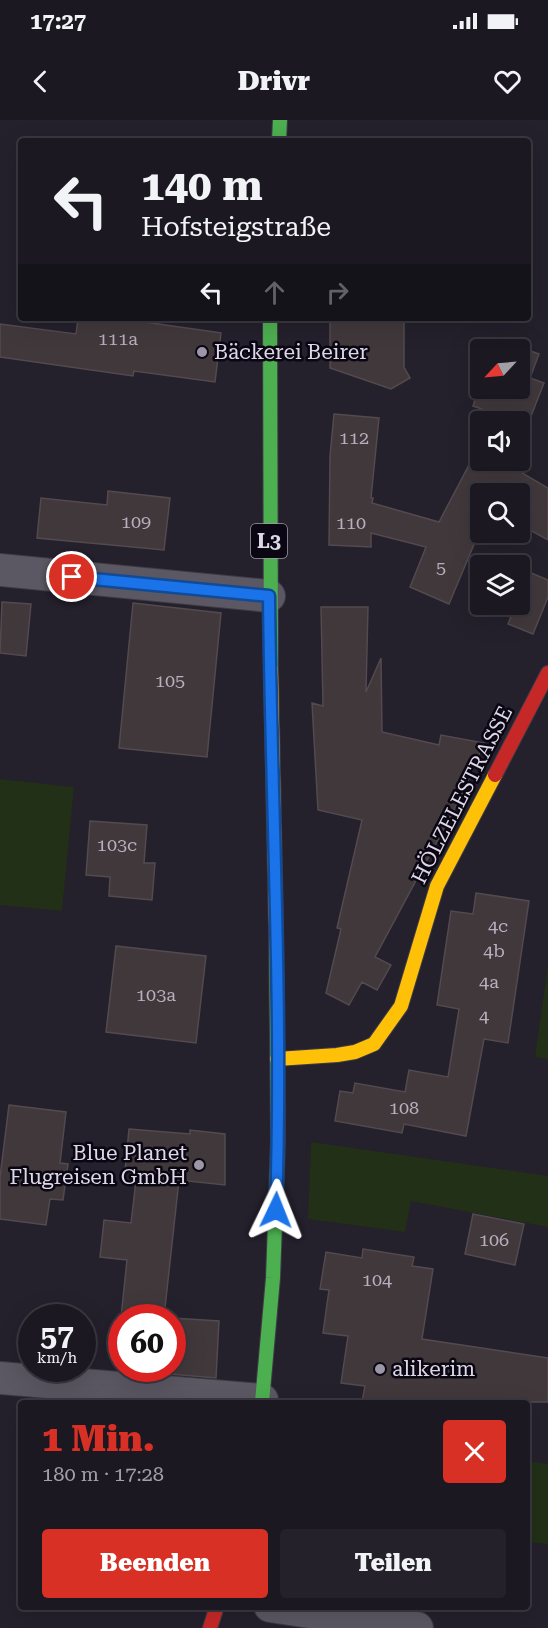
<!DOCTYPE html>
<html lang="de">
<meta charset="utf-8">
<style>
:root{--surface:#1b1821;--page:#24212a;--text:#f1f3f6;--muted:#a0a0a5;--line:#39373f;--accent:#d93025}
body{margin:0;font-family:"Roboto Serif",serif;background:var(--page);color:var(--text);height:100vh;display:flex;flex-direction:column;font-size:22px;white-space:nowrap}
*{box-sizing:border-box;margin:0}
p{font-size:20px;color:var(--muted)}
.icon{flex:none;width:33px;height:33px;fill:none;stroke:currentColor;stroke-width:2;stroke-linecap:round;stroke-linejoin:round}
.map{position:relative;flex:1;overflow:hidden}
.sheet{position:absolute;left:18px;top:1280px;width:512px;height:210px;display:flex;flex-direction:column;background:var(--surface);border-radius:6px;box-shadow:0 6px 24px #0002,0 0 0 2px var(--line)}
.sheet>*{flex:none}
.top-card{position:absolute;left:18px;top:18px;width:513px;height:183px;border-radius:6px;box-shadow:0 6px 24px #0002,0 0 0 2px var(--line);background:#1b1821;color:var(--text);overflow:hidden}
.needle{width:39px;rotate:244deg}
.fabs{position:absolute;left:470px;top:219px;display:grid;gap:12px}
.fabs a{display:grid;place-items:center;width:60px;height:60px;border-radius:6px;background:var(--surface);box-shadow:0 6px 24px #0002,0 0 0 2px var(--line);font-size:30px}
.speed{position:absolute;left:18px;top:1184px;display:flex;gap:12px;font-size:30px;font-weight:700;text-align:center}
.speed>*{display:grid;place-content:center;width:78px;height:78px;border-radius:50%;background:var(--surface);box-shadow:0 6px 24px #0002,0 0 0 2px var(--line);line-height:1}
.speed small{font-size:15px;font-weight:400}
.speed .limit{border:9px solid #d22;background:#fff;color:#111}
.pin{position:absolute;display:grid;place-items:center;width:51px;height:51px;color:#fff;margin:-26px;border:3px solid #fff;border-radius:50%;box-shadow:0 2px 6px #0007}
.me{position:absolute;width:66px;margin:-33px;rotate:2deg;stroke-linejoin:round;filter:drop-shadow(0 0 4px #0008)}
.turn{display:flex;align-items:center;gap:21px;height:126px;padding:0 24px;font-size:27px}
.turn .icon{width:78px;height:78px;stroke-width:2.5}
.turn b{display:block;font-size:42px;line-height:51px}
.lanes{display:flex;align-items:center;height:57px;padding:0 24px;background:#0003;justify-content:center;gap:30px;direction:ltr}
.lanes .off{opacity:.35}
.round{display:grid;place-items:center;flex:none;width:63px;height:63px;border-radius:6px;background:var(--page)}
.headline{display:flex;align-items:center;justify-content:space-between;height:102px;padding:0 24px}
h1{font-size:36px;font-weight:800;line-height:45px;color:var(--accent)}
.cta{display:flex;gap:12px;margin-top:auto;padding:12px 24px}
.cta a{flex:1;height:69px;border-radius:6px;background:var(--accent);color:#fff;font-size:24px;font-weight:800;line-height:69px;text-align:center}
.cta a+a{background:var(--page);color:var(--text)}
.status{display:flex;justify-content:space-between;align-items:center;height:42px;padding:0 30px;background:var(--surface);direction:ltr}
.status svg{height:16px;fill:currentColor}
header{display:flex;justify-content:space-between;align-items:center;height:78px;padding:0 24px;background:var(--surface);font-size:27px;font-weight:800}
.map>svg:first-child{display:block}
.green{fill:#213016}
.building{fill:#41383b;stroke:#534a4f;stroke-width:1.5}
.lines{fill:none;stroke-linecap:round;stroke-linejoin:round}
.street-casing{stroke:#3f3b46;stroke-width:34}
.fast-casing{stroke:#3f3b46;stroke-width:16}
.slow-casing{stroke:#3f3b46;stroke-width:16}
.jam-casing{stroke:#3f3b46;stroke-width:16}
.street{stroke:#5b5763;stroke-width:32}
.fast{stroke:#4caf50;stroke-width:14}
.slow{stroke:#ffc107;stroke-width:14}
.jam{stroke:#c62828;stroke-width:14}
.route-casing{stroke:#114b97;stroke-width:15}
.route{stroke:#1a73e8;stroke-width:10}
.poi-dot{fill:#9c97a6;stroke:#0b0712;stroke-width:2}
.labels{text-anchor:middle;dominant-baseline:central;stroke-width:5;stroke-linejoin:round;paint-order:stroke}
.number-label{font-size:18px;fill:#b6afbd}
.shield{fill:#0b0712;stroke:#9e99a8;stroke-width:1.5}
.shield-label{font-size:20px;font-weight:bold;fill:#ddd7e8}
.poi-label{font-size:21px;fill:#ddd7e8;stroke:#0b0712;text-anchor:start}
.street-label{font-size:21px;fill:#ddd7e8;stroke:#0b0712}
</style>
<div class="status"><b>17:27</b><svg viewBox="0 0 49 12"><path d="M0 12V9h3v3zM5 12V6h3v6zM10 12V3h3v9zM15 12V0h3v12zM26 1h20v11H26zM47 4h2v5h-2z"/></svg></div>
<header><svg class="icon" aria-label="back" viewBox="0 0 24 24"><path d="M15 5l-7 7 7 7"/></svg>Drivr<svg class="icon" aria-label="heart" viewBox="0 0 24 24"><path d="M12 20l-8-8c-3-5 5-10 8-4 3-6 11-1 8 4z"/></svg></header>
<div class="map">
<svg width="548" height="1508" viewBox="0 0 548 1508">
<rect width="100%" height="100%" fill="#24202c"/>
<path class="green" d="M0,659L74,667L62,791L0,785Z
M548,845V939L535,937Z
M311,1022L548,1056V1107L411,1081L405,1112L308,1099Z
M526,1341L548,1344V1424L527,1422Z"/>
<path class="building" d="M78,198H145V202L221,213L215,262L134,251L133,256L0,237V204L76,214Z
M330,198H404V247L410,258L391,269L330,248Z
M497,219L539,234L530,258L544,263L529,301L500,291L499,295L473,286L480,266V268H519V230H493Z
M334,294L379,298L371,378H373L372,383L439,402L480,324V340H500L548,368V420L519,404V374H480V410L449,484L410,467L426,427L371,413V427L329,425L330,336Z
M108,371L170,378L164,430L37,418L41,378L107,385Z
M529,452L548,460V477L533,514L508,504L516,484H519V477Z
M2,482L31,484L26,536L0,533Z
M133,483L221,493L207,637L119,628Z
M321,487H368L366,572L381,538L382,612L439,625L441,615L484,623L461,677L375,837L391,845L377,870L362,862L349,885L326,873L341,809L337,808L362,700L318,690L312,583L323,586Z
M90,701L147,705L144,743H155L152,780L109,776L110,757L86,755Z
M476,773L529,781L508,923L484,919L466,1016L404,1004L402,1013L335,1001L340,971L353,973L355,963L405,972L409,950L448,957L459,889L437,885L451,791L473,794Z
M116,826L206,836L196,923L106,912Z
M9,985L66,992L60,1043L68,1044L63,1080L50,1079L46,1105L0,1099V1057Z
M129,1009L190,1014V1010L225,1014V1065L179,1060L164,1197H121L127,1140L100,1137L104,1100L131,1103L137,1052L125,1051Z
M473,1094L524,1104L515,1145L465,1134Z
M363,1129L414,1137L412,1146L433,1149L422,1219L548,1238V1282H362L365,1266L341,1263L348,1216L323,1213L329,1170L320,1169L326,1132L362,1138Z
M172,1198L219,1201L216,1258L146,1252V1248H172Z"/>
<g class="lines">
<defs>
<path id="street" d="M0,450L269,476
M0,1258L262,1280
M270,1486L417,1508"/>
<path id="fast" d="M279,21L280,0
M270,198L271,549
M262,1282L273,1158L278,1021L276,806"/>
<path id="slow" d="M271,549L276,806
M277,939L337,935L355,932L374,924L401,886L437,766L495,655"/>
<path id="jam" d="M495,655L548,553
M210,1508L217,1486"/>
</defs>
<use href="#street" class="street-casing"/>
<use href="#fast" class="fast-casing"/>
<use href="#slow" class="slow-casing"/>
<use href="#jam" class="jam-casing"/>
<use href="#street" class="street"/>
<use href="#fast" class="fast"/>
<use href="#slow" class="slow"/>
<use href="#jam" class="jam"/>
</g>
<g class="lines">
<defs>
<path id="route" d="M72,457L269,476C271,681 283,885 276,1090"/>
</defs>
<use href="#route" class="route-casing"/>
<use href="#route" class="route"/>
</g>
<g class="poi-dot">
<circle cx="202" cy="232" r="6"/>
<circle cx="199" cy="1045" r="6"/>
<circle cx="380" cy="1249" r="6"/>
</g>
<g class="labels">
<g class="number-label">
<text x="118" y="218">111a</text>
<text x="354" y="317">112</text>
<text x="136" y="401">109</text>
<text x="351" y="402">110</text>
<text x="441" y="447">5</text>
<text x="170" y="560">105</text>
<text x="117" y="724">103c</text>
<text x="498" y="805">4c</text>
<text x="494" y="830">4b</text>
<text x="489" y="861">4a</text>
<text x="156" y="874">103a</text>
<text x="484" y="895">4</text>
<text x="404" y="987">108</text>
<text x="494" y="1119">106</text>
<text x="377" y="1159">104</text>
</g>
<rect class="shield" x="251" y="404" width="36" height="34" rx="4.5"/>
<g class="shield-label">
<text x="269" y="421">L3</text>
</g>
<g class="poi-label">
<text x="214" y="232">Bäckerei Beirer</text>
<text x="187" y="1033" text-anchor="end">Blue Planet<tspan x="187" dy="24">Flugreisen GmbH</tspan></text>
<text x="392" y="1249">alikerim</text>
</g>
<g class="street-label">
<text transform="translate(462 675) rotate(-63)">HÖLZELESTRASSE</text>
</g>
</g>
</svg>
<div class="fabs">
<a><svg class="needle" viewBox="-14 -14 28 28"><path d="M0-13l5 13h-10z" fill="#e53935"/><path d="M0 13l5-13h-10z" fill="#a0a0a5"/></svg></a>
<a><svg class="icon" aria-label="sound" viewBox="0 0 24 24"><path d="M4 9h4l5-4v14l-5-4H4zM17 9q2 3 0 6"/></svg></a>
<a><svg class="icon" aria-label="search" viewBox="0 0 24 24"><circle cx="10" cy="10" r="6"/><path d="M15 15l6 6"/></svg></a>
<a><svg class="icon" aria-label="layers" viewBox="0 0 24 24"><path d="M12 4l9 5-9 5-9-5zM3 14l9 5 9-5"/></svg></a>
</div>
<div class="speed"><div>57<small>km/h</small></div><div class="limit">60</div></div>
<div class="pin" style="left:72px;top:457px;background:#d93025"><svg class="icon" aria-label="arrive" viewBox="0 0 24 24"><path d="M6 21V4h12l-3 4 3 4H6"/></svg></div>
<svg class="me" style="left:276px;top:1090px" viewBox="-20 -20 40 40"><path d="M0-17L14 15 0 8-14 15z" fill="#1a73e8" stroke="#fff" stroke-width="4"/></svg>
<div class="top-card">
<div class="turn"><svg class="icon" aria-label="left" viewBox="0 0 24 24"><path d="M17 20v-9H6M10 6l-5 5 5 5"/></svg><div><b>140 m</b>Hofsteigstraße</div></div>
<div class="lanes"><svg class="icon" aria-label="left" viewBox="0 0 24 24"><path d="M17 20v-9H6M10 6l-5 5 5 5"/></svg><svg class="icon off" aria-label="ahead" viewBox="0 0 24 24"><path d="M12 20V5M6 11l6-6 6 6"/></svg><svg class="icon off" aria-label="right" viewBox="0 0 24 24"><path d="M7 20v-9h11M14 6l5 5-5 5"/></svg></div>
</div>
<section class="sheet">
<div class="headline"><div><h1>1 Min.</h1><p>180 m · 17:28</p></div><a class="round" style="background:#d93025;color:#fff"><svg class="icon" aria-label="close" viewBox="0 0 24 24"><path d="M6 6l12 12M18 6L6 18"/></svg></a></div>
<div class="cta"><a>Beenden</a><a>Teilen</a></div>
</section>
</div>
